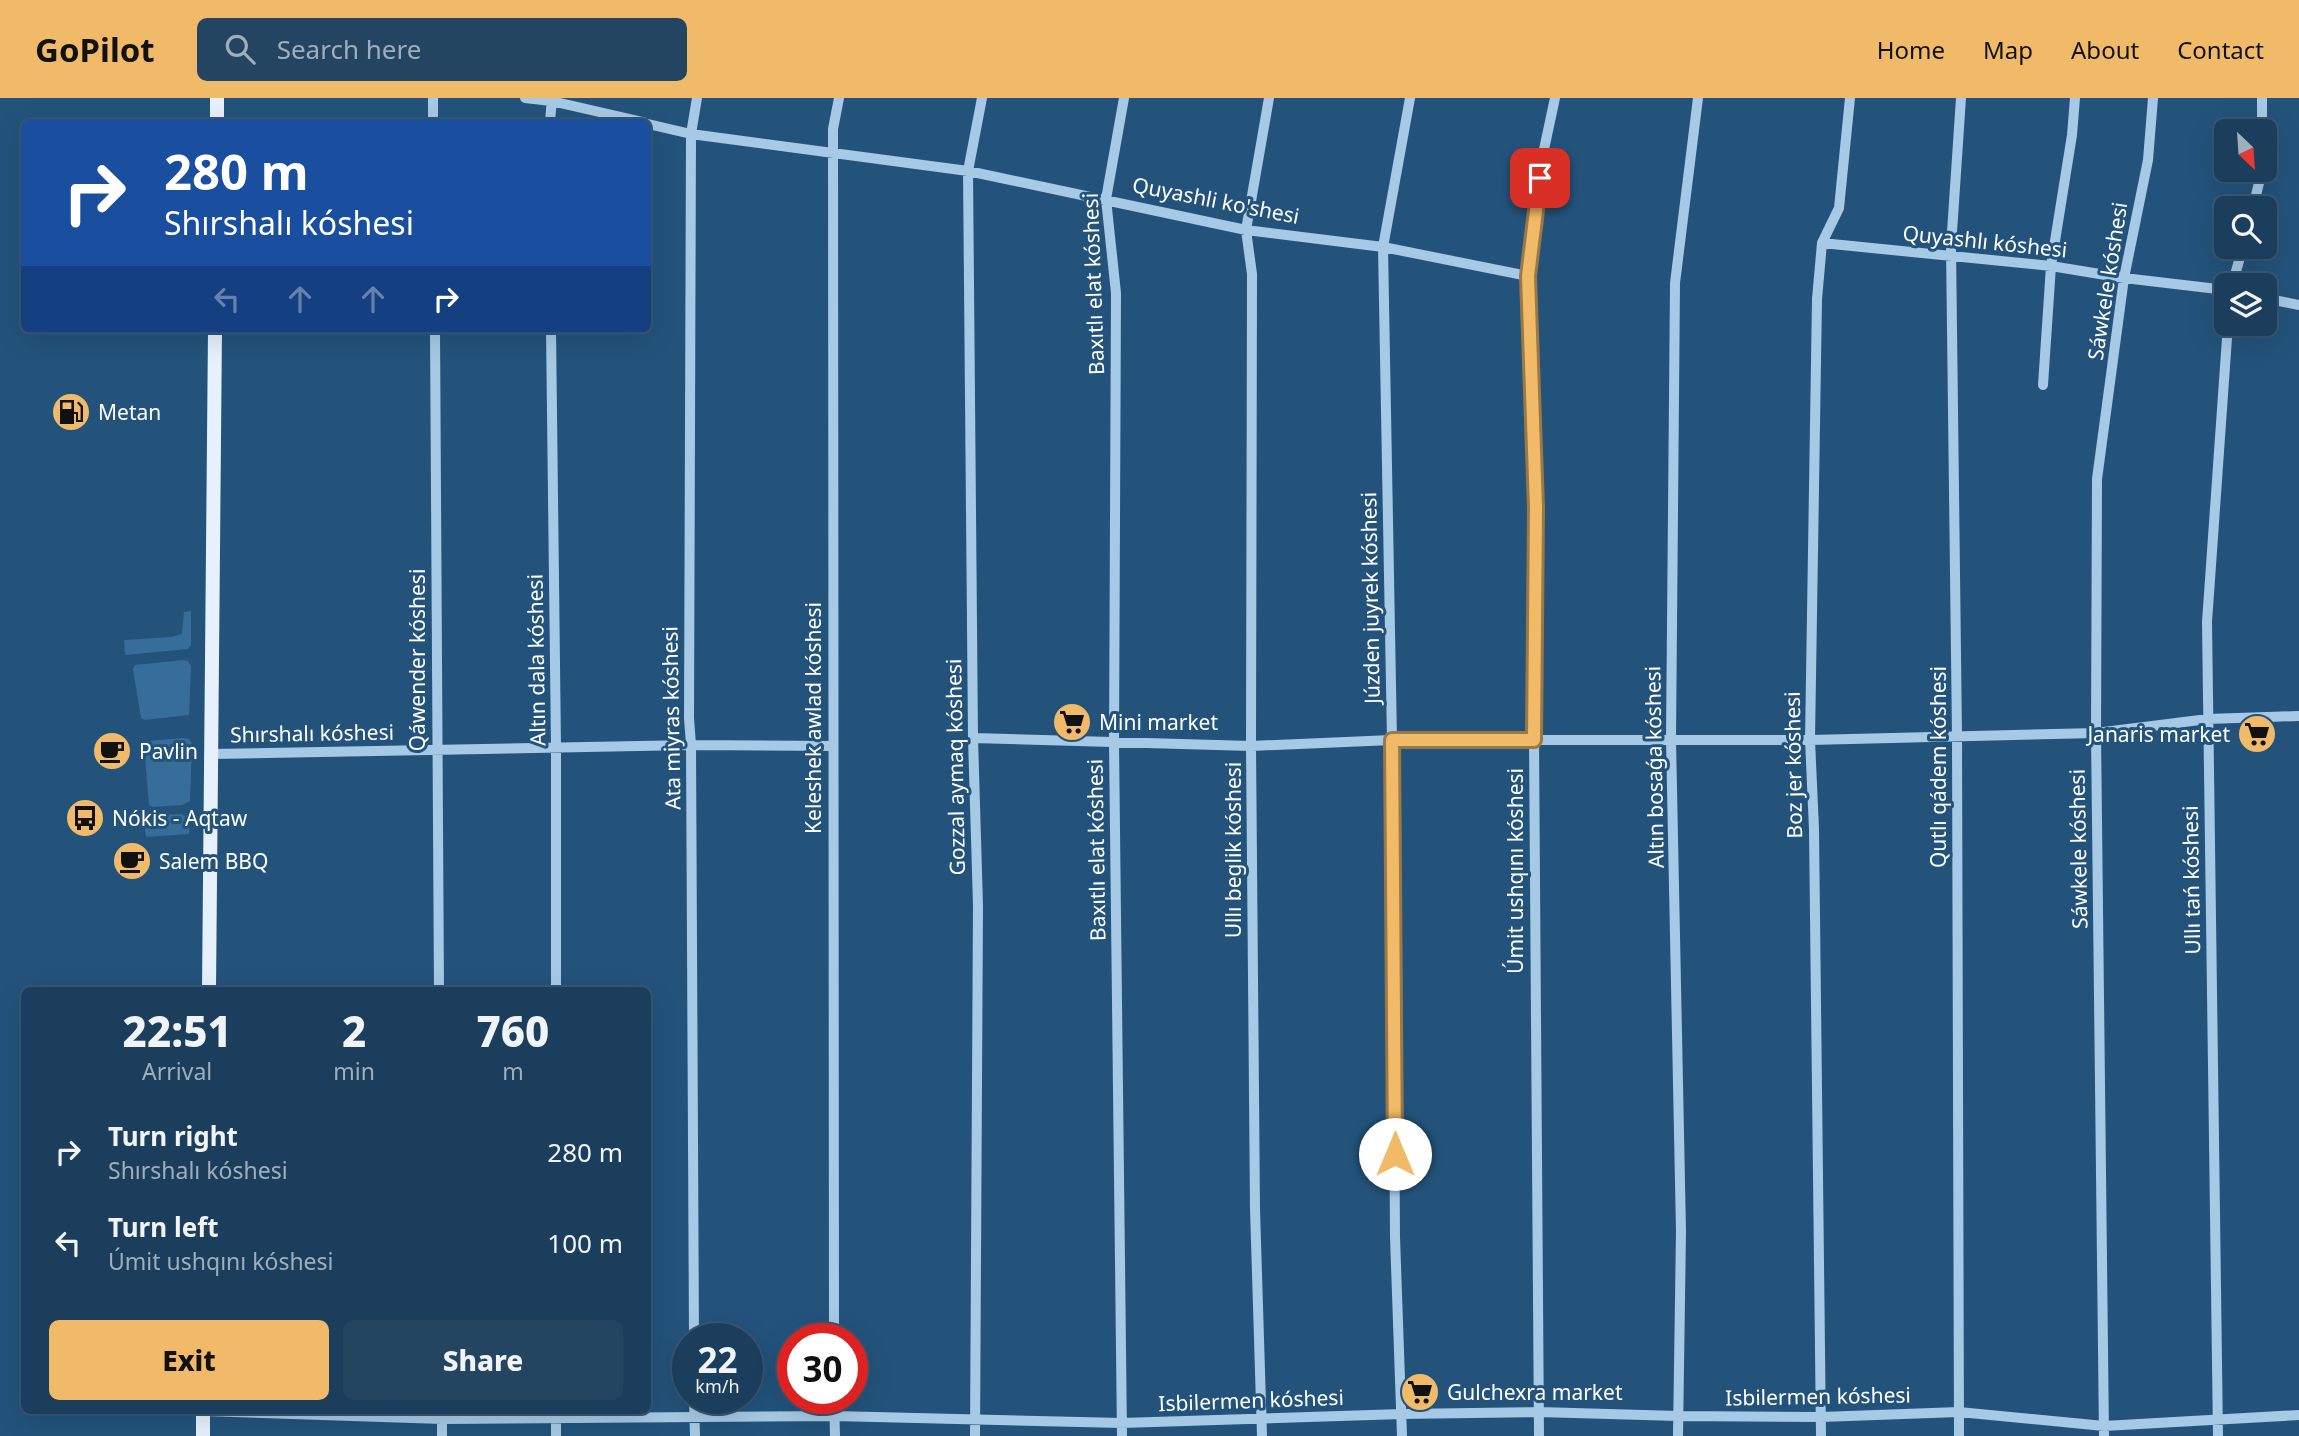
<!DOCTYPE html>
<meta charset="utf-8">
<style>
:root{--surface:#1a3e5c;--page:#234562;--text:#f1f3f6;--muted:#9faebb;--line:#385772;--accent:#f0ba69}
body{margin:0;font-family:"Noto Sans",sans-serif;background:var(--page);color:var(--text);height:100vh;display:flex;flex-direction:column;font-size:26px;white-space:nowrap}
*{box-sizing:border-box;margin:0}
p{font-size:23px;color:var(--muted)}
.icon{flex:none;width:38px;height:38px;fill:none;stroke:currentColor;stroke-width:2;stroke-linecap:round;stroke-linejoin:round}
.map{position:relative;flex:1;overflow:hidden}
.sheet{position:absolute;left:21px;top:889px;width:630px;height:427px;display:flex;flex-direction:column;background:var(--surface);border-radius:10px;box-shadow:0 7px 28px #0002,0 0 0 2px var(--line)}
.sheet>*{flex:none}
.banner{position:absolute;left:21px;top:21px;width:630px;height:214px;border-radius:10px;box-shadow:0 7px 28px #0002,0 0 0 2px var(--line);background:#1a4fa0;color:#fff;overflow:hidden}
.needle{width:46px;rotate:155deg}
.fabs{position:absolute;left:2214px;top:21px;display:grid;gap:14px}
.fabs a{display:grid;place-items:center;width:63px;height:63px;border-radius:10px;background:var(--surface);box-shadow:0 7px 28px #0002,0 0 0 2px var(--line);font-size:35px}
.speed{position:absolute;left:672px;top:1225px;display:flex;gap:14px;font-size:35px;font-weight:700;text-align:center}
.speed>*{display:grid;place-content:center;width:91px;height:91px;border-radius:50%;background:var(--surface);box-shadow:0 7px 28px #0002,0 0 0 2px var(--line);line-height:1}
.speed small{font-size:18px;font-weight:400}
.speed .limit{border:10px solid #d22;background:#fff;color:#111}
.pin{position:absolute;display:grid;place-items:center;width:60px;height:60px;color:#fff;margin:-30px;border-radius:14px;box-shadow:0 4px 10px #0006}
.me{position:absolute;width:77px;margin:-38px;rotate:0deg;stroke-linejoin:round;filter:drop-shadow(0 0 5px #0008)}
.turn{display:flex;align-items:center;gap:24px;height:147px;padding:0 28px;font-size:32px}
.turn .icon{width:91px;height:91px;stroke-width:2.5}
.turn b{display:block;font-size:49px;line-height:60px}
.lanes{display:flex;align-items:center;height:66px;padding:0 28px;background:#0003;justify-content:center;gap:35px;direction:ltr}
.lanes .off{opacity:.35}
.eta{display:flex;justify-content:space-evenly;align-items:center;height:119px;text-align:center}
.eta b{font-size:42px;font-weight:800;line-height:49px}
.cta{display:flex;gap:14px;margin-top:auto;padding:14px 28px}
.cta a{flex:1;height:80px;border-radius:10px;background:var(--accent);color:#111;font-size:28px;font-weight:800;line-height:80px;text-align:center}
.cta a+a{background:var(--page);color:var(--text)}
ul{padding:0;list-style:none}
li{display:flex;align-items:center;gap:21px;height:91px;padding:0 28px}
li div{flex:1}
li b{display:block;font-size:26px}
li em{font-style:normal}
header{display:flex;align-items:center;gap:42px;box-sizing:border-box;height:98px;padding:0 35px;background:var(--accent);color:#111}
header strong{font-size:33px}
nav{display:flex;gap:38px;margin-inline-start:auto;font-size:24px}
.search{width:490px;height:63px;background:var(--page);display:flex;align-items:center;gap:18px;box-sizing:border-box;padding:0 24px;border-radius:10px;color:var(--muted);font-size:26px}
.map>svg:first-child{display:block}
.green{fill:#366d99}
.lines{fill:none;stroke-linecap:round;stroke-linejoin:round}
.minor{stroke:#a6c9e5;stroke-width:10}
.major{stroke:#e6f1fd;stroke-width:14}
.route-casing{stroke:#9c7944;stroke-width:18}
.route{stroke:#f0ba69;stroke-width:12}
.labels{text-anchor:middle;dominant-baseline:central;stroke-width:6;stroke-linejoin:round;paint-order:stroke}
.street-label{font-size:21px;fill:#fff;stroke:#23537b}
.poi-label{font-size:21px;fill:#fff;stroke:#23537b;text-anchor:start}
</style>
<header>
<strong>GoPilot</strong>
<div class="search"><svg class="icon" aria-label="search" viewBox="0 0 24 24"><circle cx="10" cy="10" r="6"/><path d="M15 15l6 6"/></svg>Search here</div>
<nav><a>Home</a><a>Map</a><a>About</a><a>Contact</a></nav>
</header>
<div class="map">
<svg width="2299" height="1338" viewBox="0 0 2299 1338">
<rect width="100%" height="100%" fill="#23537b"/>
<path class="green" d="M191,513V547L188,551L125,557L124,542L172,539L182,536L184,514Z
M183,562L188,563L191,568L189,617L145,622L141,620L133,571L135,567Z
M183,640L189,641L192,646L190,703L182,707L153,709L149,707L144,647L147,643Z
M182,716L190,723L189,736L146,739L143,718Z"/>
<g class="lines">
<path class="minor" d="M433,0V24
M525,0L551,3L643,24
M550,24L552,0
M648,26L691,36L968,73L1246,132L1383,149L1528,178
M2262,33V0
M2253,110L2262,72
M1822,145L2051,168L2124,180L2226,192
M2232,187L2243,149
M2264,200L2299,207
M435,231L439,892
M551,231L556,649V892
M2043,287L2051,168L2072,37L2075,0
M973,640L1251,648L1392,642H1810L2096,635L2208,621L2299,618
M212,656L691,647L832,648
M694,1241L691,647L689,620L691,36L697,0
M834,1241L833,31L839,0
M694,1300L695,1338
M834,1300L835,1338
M556,1312V1338
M203,1313L442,1321L834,1318L1122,1325L1402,1316L1539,1314L1678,1318L1821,1319L1959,1314L2104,1328L2299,1317
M442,1338V1312
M975,1338L978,807L973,640L968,73L982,0
M1122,1338L1114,645L1116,195L1106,101L1124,0
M1262,1338L1255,1111L1251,648L1252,176L1246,132L1269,0
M1402,1338L1395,1139L1392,642L1383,149L1410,0
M1539,1338L1534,642L1536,410L1528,178L1543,56L1555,0
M1678,1338L1681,1133L1671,641L1675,185L1698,0
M1821,1338L1814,731L1810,642L1817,201L1822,145L1839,110L1850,0
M1959,1338L1957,638L1951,149L1961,0
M2104,1338L2096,635L2097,381L2124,180L2148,62L2153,0
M2218,1338L2207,524L2228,226"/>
<path class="major" d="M217,24V0
M209,892L215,231
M203,1338V1312"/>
</g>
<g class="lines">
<defs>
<path id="route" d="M1395,1056L1392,642H1534L1536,410L1528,178L1540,80"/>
</defs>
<use href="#route" class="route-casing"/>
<use href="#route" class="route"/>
</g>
<defs>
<symbol id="fuel-disc" viewBox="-11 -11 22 22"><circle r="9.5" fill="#f0ba69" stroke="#23537b"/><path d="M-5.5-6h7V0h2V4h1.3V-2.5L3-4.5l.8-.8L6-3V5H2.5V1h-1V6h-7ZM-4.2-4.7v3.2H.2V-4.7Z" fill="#111"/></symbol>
<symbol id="supermarket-disc" viewBox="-11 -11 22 22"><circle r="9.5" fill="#f0ba69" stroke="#23537b"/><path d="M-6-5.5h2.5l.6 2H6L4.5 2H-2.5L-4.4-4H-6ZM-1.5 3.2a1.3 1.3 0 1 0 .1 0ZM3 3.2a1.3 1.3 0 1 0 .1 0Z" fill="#111"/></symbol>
<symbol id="cafe-disc" viewBox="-11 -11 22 22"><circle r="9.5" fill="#f0ba69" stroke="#23537b"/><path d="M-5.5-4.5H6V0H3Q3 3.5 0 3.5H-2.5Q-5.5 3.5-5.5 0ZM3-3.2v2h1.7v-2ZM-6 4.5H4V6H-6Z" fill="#111"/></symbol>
<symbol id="bus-disc" viewBox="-11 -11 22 22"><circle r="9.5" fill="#f0ba69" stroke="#23537b"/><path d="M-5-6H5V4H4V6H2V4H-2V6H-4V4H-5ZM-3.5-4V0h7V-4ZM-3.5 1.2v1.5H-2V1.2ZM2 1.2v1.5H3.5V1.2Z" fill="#111"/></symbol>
</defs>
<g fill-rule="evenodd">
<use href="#fuel-disc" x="49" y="292" width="44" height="44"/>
<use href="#supermarket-disc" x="1050" y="602" width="44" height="44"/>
<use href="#supermarket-disc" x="2235" y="614" width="44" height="44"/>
<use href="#cafe-disc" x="90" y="631" width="44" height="44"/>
<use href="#bus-disc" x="63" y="698" width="44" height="44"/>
<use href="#cafe-disc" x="110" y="741" width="44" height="44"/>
<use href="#supermarket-disc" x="1398" y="1272" width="44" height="44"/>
</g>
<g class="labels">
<g class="street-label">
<text transform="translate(1216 102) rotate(11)">Quyashli ko'shesi</text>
<text transform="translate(1985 143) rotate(6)">Quyashlı kóshesi</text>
<text transform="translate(2107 183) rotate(-81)">Sáwkele kóshesi</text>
<text transform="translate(1093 186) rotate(-92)">Baxıtlı elat kóshesi</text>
<text transform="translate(1370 500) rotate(-91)">Júzden juyrek kóshesi</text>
<text transform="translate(417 562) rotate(-90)">Qáwender kóshesi</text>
<text transform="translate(536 562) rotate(-91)">Altın dala kóshesi</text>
<text transform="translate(671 620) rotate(-91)">Ata miyras kóshesi</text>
<text transform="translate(813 620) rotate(-90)">Keleshek awlad kóshesi</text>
<text transform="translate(312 635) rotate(-1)">Shırshalı kóshesi</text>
<text transform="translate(1793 667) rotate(-91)">Boz jer kóshesi</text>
<text transform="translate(955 669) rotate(-91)">Gozzal aymaq kóshesi</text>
<text transform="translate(1654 669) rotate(-91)">Altın bosaǵa kóshesi</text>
<text transform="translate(1938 669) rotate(-90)">Qutlı qádem kóshesi</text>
<text transform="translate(2078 751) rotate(-91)">Sáwkele kóshesi</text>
<text transform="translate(1096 752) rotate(-91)">Baxıtlı elat kóshesi</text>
<text transform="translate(1233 752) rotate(-90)">Ullı beglik kóshesi</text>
<text transform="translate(1515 773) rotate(-90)">Úmit ushqını kóshesi</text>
<text transform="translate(2191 782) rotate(-91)">Ullı tań kóshesi</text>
<text transform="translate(1818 1298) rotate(-1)">Isbilermen kóshesi</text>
<text transform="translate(1251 1302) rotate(-2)">Isbilermen kóshesi</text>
</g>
<g class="poi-label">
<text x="98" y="314">Metan</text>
<text x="1099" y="624">Mini market</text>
<text x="2230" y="636" text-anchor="end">Janaris market</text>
<text x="139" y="653">Pavlin</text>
<text x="112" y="720">Nókis - Aqtaw</text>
<text x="159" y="763">Salem BBQ</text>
<text x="1447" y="1294">Gulchexra market</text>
</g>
</g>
</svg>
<div class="fabs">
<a><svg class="needle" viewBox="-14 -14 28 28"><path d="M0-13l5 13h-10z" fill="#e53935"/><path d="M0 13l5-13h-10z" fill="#9faebb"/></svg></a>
<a><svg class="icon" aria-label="search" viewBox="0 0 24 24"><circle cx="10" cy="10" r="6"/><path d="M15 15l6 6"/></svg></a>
<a><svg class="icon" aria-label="layers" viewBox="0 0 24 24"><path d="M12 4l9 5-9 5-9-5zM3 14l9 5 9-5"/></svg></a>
</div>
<div class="speed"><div>22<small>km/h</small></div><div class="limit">30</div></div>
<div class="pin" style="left:1540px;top:80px;background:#d93025"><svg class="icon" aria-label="arrive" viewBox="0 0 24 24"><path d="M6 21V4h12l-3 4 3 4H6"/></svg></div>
<svg class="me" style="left:1395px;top:1056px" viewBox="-20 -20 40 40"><circle r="19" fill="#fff"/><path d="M0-13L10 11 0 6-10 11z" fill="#f0ba69"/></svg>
<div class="banner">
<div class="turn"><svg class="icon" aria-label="right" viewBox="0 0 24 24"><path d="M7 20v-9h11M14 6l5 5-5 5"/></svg><div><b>280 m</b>Shırshalı kóshesi</div></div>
<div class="lanes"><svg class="icon off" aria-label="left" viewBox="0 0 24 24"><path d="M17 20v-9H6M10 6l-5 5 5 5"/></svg><svg class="icon off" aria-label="ahead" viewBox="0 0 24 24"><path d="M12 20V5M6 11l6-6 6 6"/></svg><svg class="icon off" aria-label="ahead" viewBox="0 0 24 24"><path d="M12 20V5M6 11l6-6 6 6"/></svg><svg class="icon" aria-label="right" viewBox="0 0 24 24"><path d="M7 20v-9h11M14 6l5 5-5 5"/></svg></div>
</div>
<section class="sheet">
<div class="eta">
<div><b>22:51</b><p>Arrival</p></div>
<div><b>2</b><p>min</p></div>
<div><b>760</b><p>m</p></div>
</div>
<ul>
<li><svg class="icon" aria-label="right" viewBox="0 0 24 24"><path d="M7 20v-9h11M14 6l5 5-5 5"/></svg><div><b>Turn right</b><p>Shırshalı kóshesi</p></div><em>280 m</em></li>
<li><svg class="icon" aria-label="left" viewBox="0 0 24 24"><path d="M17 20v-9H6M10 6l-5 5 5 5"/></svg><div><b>Turn left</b><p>Úmit ushqını kóshesi</p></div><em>100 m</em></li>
</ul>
<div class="cta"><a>Exit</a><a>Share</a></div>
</section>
</div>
